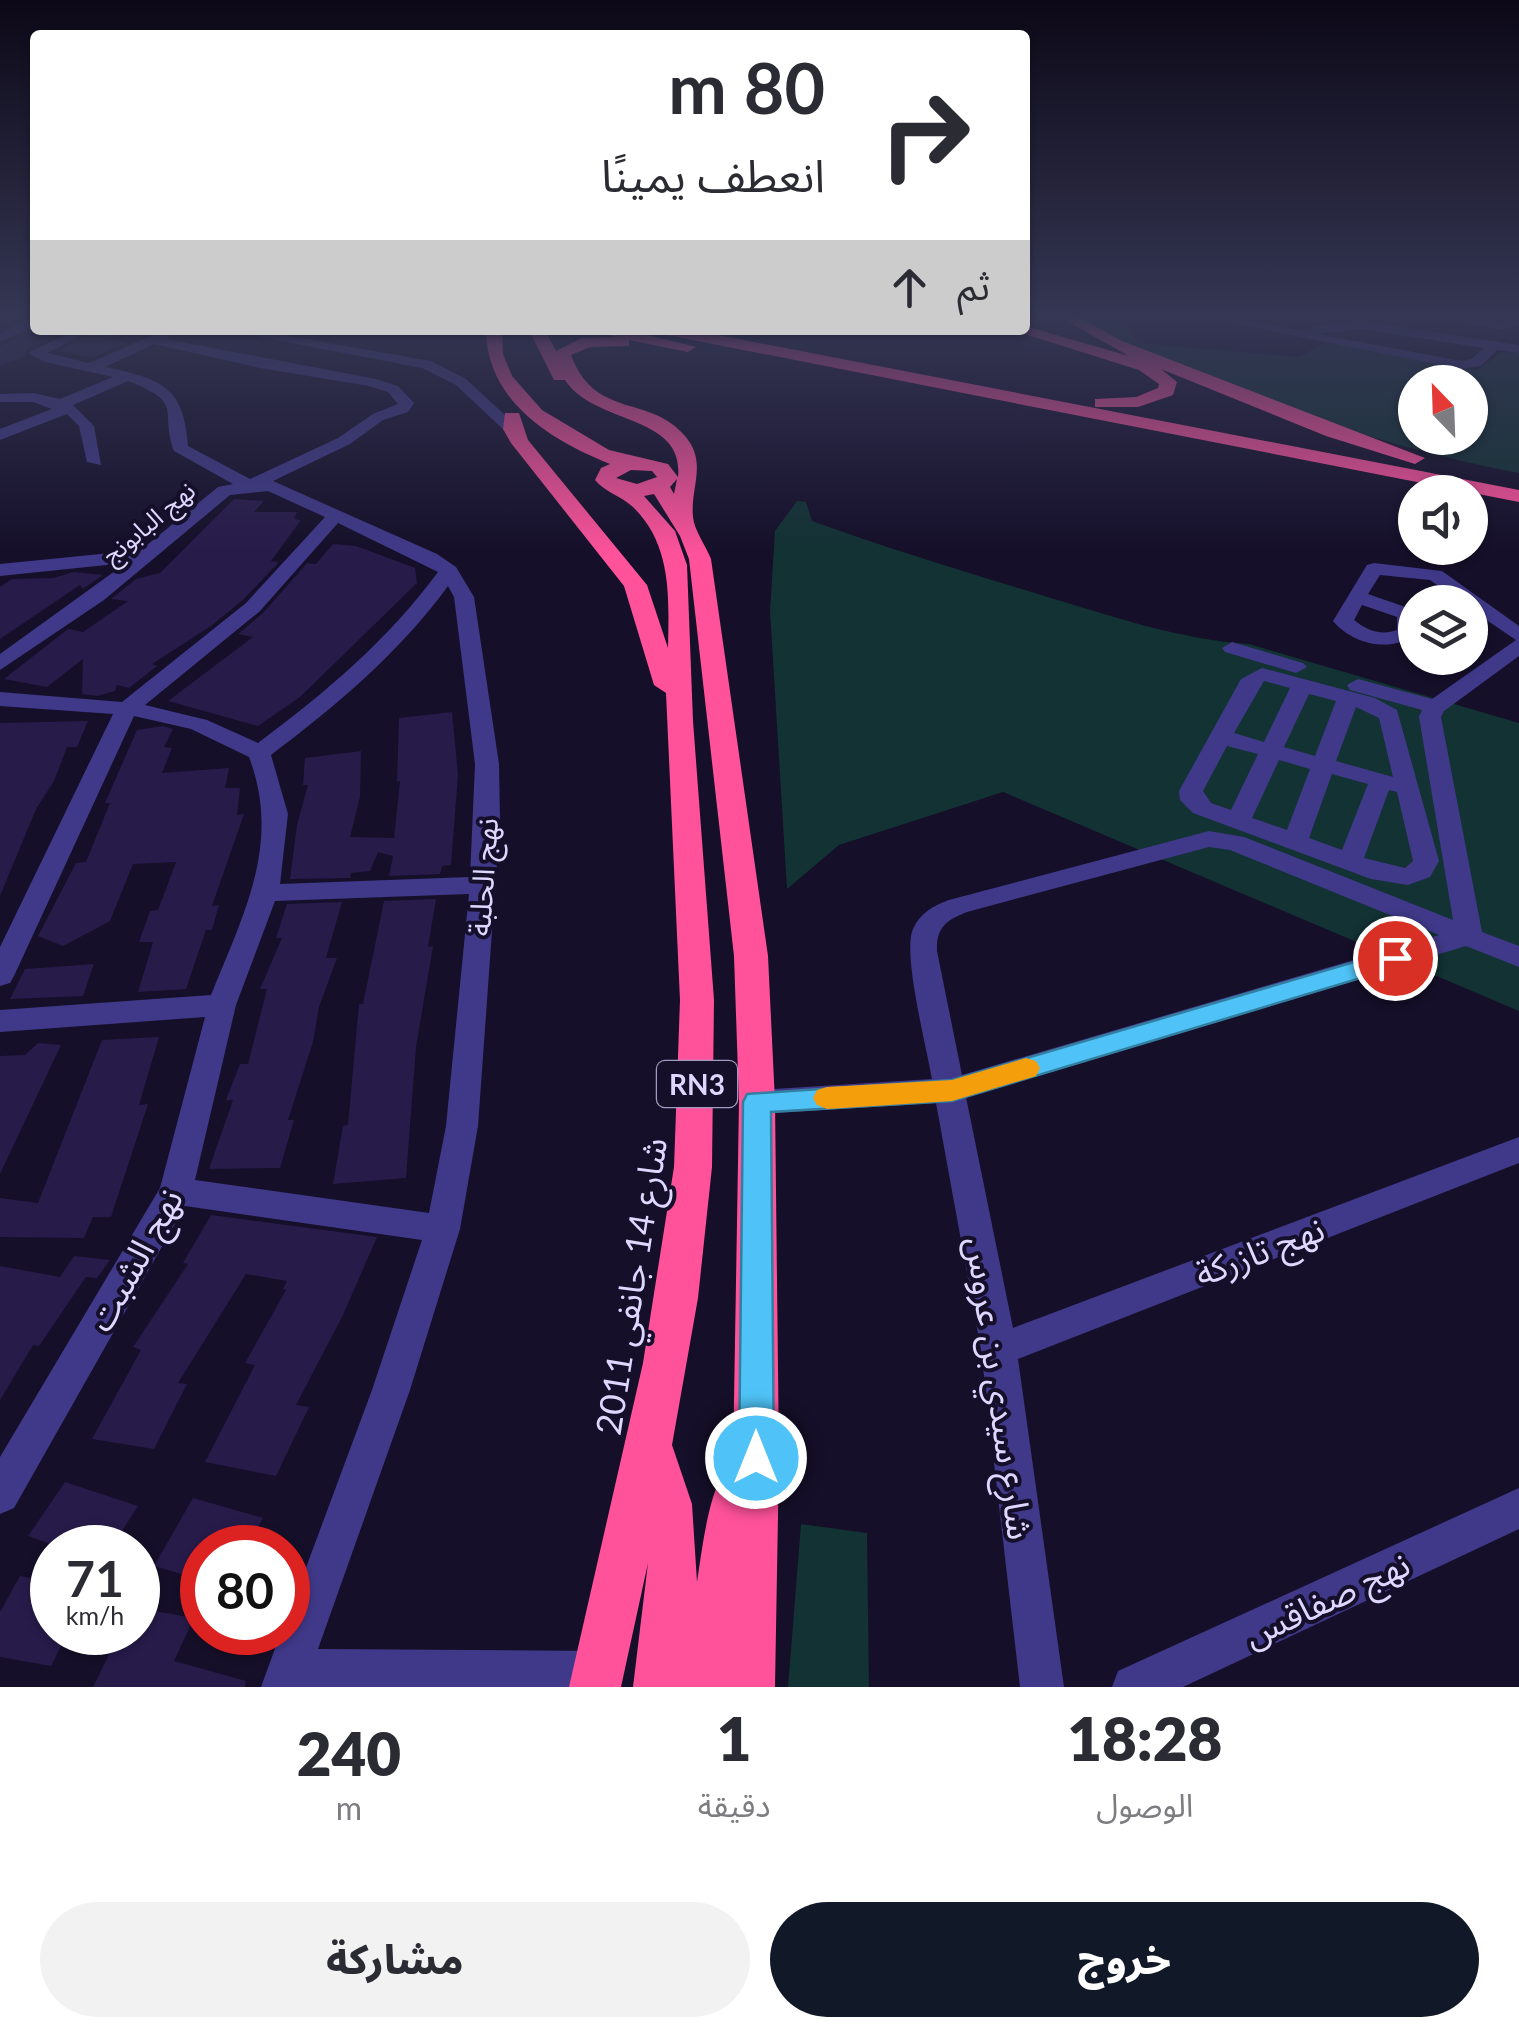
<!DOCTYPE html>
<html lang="ar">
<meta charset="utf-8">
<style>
:root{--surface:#fff;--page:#f2f2f3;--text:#2b2b33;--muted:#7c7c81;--accent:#111827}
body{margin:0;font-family:Lato,"Noto Sans Arabic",sans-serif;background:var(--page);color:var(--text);direction:rtl;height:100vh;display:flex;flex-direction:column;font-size:38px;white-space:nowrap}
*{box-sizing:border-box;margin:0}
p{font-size:32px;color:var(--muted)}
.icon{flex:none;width:55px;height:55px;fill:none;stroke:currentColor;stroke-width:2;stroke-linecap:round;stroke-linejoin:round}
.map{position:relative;height:1687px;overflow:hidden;direction:ltr}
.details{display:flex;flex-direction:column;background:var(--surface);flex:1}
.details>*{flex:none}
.banner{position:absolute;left:30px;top:30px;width:1000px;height:305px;border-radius:10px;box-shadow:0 2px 8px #0004;direction:rtl;background:#fff;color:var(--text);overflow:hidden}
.needle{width:65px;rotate:337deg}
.buttons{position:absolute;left:1398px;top:365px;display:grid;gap:20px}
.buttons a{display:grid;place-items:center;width:90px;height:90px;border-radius:50%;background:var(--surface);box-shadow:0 2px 8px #0004;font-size:50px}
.speed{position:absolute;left:30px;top:1525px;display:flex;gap:20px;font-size:50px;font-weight:700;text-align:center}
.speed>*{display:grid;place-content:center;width:130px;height:130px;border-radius:50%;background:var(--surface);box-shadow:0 2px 8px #0004;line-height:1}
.speed small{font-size:25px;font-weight:400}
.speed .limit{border:15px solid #d22;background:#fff;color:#111}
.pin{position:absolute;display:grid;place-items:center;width:85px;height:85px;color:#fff;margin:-42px;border:5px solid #fff;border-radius:50%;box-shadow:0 2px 10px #0007}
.me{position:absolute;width:110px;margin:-55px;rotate:0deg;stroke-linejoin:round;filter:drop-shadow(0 0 8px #0008)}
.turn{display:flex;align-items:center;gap:35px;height:210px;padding:0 40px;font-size:45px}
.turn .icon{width:130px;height:130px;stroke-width:2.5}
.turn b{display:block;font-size:70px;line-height:85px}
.then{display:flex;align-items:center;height:95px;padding:0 40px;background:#0003;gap:20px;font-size:38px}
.eta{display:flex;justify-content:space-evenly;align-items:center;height:170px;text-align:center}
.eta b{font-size:60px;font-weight:800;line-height:70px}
.action{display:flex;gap:20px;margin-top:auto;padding:20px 40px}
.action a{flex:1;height:115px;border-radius:60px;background:var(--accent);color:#fff;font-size:40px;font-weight:800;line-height:115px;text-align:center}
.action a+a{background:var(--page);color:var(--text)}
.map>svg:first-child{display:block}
.green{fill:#123233;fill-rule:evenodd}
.building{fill:#271b4a}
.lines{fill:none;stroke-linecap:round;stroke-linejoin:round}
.minor{fill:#403989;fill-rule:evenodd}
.highway{fill:#ff529b;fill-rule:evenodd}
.route{fill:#4fc3f7;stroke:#337fa1;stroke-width:2.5}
.slow{fill:#f59e0b}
.labels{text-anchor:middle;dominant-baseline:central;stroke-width:8;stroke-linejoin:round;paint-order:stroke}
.far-street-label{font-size:25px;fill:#ded7ff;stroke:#150f29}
.shield{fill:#150f29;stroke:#a29bbf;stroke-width:2.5}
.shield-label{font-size:28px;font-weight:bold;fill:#ded7ff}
.street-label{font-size:30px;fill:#ded7ff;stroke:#150f29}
.near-street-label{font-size:35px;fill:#ded7ff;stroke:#150f29}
</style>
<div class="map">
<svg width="1519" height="1687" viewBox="0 0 1519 1687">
<rect width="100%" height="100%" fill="#150f29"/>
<path class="green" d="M1123,319L1138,343L1299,357L1326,342L1477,370L1502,352L1519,353V473C1367,444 1217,389 1079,320ZM1415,382H1470V438H1415Z
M797,501L806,502L812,521C892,550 973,574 1054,599C1118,618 1183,640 1249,644L1519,723V1011L1003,792L839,845L787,889L770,611L775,531Z
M801,1524L867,1533L869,1687H788Z"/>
<path class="building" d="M35,330H66L26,350V356L0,366V346Z
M95,330H129L107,339L126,343L92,358L59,351Z
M234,499L264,501L254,512H297L294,519L301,520L271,561L279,562L243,600L211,626L152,664L157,666L129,688L117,685L115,691L98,696L82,694L83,659L47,687L4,679L68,629L83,632L128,601L111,599L136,579L160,573Z
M333,544L356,546L415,568L417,583L300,697L258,726L168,701L253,637L238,634L263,613L307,563L316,564Z
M74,572L103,575L83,589L80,585L0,639V587L12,579L53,578Z
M452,712L458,775L451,865L442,866L440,874L389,876L393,856L378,852L370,871L351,873L350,878L290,879L297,825L308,785H303L305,758L361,751L360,797L350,837L394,838L400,781L397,782L399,718Z
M88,721L77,747H67L54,781L36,809L0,896V723Z
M163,726L173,729L164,747L172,748L162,773L229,768L225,788H240L237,815L244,814L212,906L219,905L212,930H206L186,989L138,992L153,942H139L150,911L158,910L176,862L133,864L110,921L63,946L38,936L76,863L86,862L110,803H105L137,730Z
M436,899L428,947L433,946L416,1047L406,1178L333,1184L343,1126L348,1125L359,1004H363L384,901Z
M342,902L326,958H337L319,1007L313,1042L288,1120H294L280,1168L209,1169L233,1100H226L240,1064H248L267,989H260L282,938H276L287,904Z
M94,964L83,996L10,999L25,969Z
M159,1037L139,1105L148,1104L111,1217H93L84,1238L0,1237V1198L38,1203L102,1040Z
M38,1043L61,1045L0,1174V1056L25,1055Z
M211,1215L377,1237L343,1315L296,1405L309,1407L276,1476L205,1462L255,1365L245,1363L286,1290L283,1289L287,1281L246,1274L178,1383L187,1384L154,1449L92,1439L141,1350L133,1347L188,1264L183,1263Z
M74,1256L110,1260L97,1278L86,1277L39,1346L33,1345L0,1400V1266L60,1277Z
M65,1482L138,1506L111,1548H62L28,1536Z
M193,1498L263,1518L247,1548H202V1580L154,1566Z
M20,1576L52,1582V1632H68L51,1666L0,1657V1612Z
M138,1608L194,1618L174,1661L246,1681L245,1687H93L120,1632H138Z"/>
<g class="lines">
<path class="minor" d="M29,319H35V326L0,342V333Z
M1212,319H1239L1310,332L1315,326L1361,321L1519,345V353L1497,350L1481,366L1461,369ZM1361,329L1483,348L1472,359L1461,361L1318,334Z
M1441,319L1501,322L1519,319V326L1501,330Z
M74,330H92L47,353L89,363L165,330L172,334L166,339L376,379L398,386L414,403L408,412L383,420L350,444L273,481L437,554L456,567L474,597L499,764L500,820L478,1126L460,1229L410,1390L318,1649L598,1651L613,1658L620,1673L614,1687H261L281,1632H288V1616L372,1390L422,1240L185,1206L14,1508L0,1514V1457L160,1188L205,1017L0,1032V1010L211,995C243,915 282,844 249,757L191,729L134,716L14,976L10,983L0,986V947L113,714L0,706V692L122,702L246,603L325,517L268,491L230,495L104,600L0,670V654L126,563L0,576V564L141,550L218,487L233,484L174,451C159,409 186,404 128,381L73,405L94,426L101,465L87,462L79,426L67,414L0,440V429L52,409L33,402H0V394L33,393L60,399L113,377L45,362L28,353ZM154,344L260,368L369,386L388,392L398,404L373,414L338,438L250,479L188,446C184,385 160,379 105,367ZM338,523L438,572C388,640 325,693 258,743L207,720L145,705L260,611ZM448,586L454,597L475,764L470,877L280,884L288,814L271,755C337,705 399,653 448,586ZM469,894L446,1126L429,1213L195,1180L236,1005L275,901Z
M224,330H254L431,361L466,379L520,429L506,432L456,385L422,368Z
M1374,563L1442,571L1519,626V656L1444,711L1441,717L1482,932L1519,946V967L1466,946L966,1097L1013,1328L1519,1137V1163L1018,1359L1064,1687H1020L981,1350L936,1103L757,1114L746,1110L742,1102L746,1094L757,1090L932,1079C927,1049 902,953 913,929C920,913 933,906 949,900L1209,831L1244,837L1453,920L1419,717L1422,710L1350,690L1347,685L1358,679L1432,699L1516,640L1470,609V602H1461L1430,580L1380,575L1368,594L1411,609L1415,614V635C1390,653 1352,644 1333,621L1367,565ZM1362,605L1397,617V630C1381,636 1366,630 1354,620ZM1209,847L1230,850L1439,935L962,1075L937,951C936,928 946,920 967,912Z
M1232,642L1303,663L1307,667L1296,673L1225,652L1222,648Z
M1262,668L1375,698L1397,710L1439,861L1430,877L1408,885L1371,879L1193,813L1180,800L1179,791L1241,679ZM1264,681L1290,688L1264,742L1234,733ZM1309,694L1336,701L1315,756L1284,747ZM1356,707L1379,718L1393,777L1336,761ZM1227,746L1258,754L1231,810L1211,803L1203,791ZM1279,760L1310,769L1287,830L1252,818ZM1332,774L1368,784L1342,850L1309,838ZM1389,790L1397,792L1413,861L1405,868L1364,858Z
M1519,1488V1529L1183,1687H1112L1118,1671Z"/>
<path class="highway" d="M1063,319H1082L1122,341L1425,458L1415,464L1326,436L1161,369L1177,382L1173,395L1138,407H1095V399L1136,397L1158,388L1159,384L1139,370L1012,330H1025V326L1129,356Z
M486,330H502L503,354L512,376L542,410L609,450L668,464L678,477C685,414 594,425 565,380H554L529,330H545L556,351L582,338L615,337L595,330H627L696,347L688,352L629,340V346L590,347L571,355C595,420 650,394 685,436C708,463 690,487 693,517C694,530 706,546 711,559L768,956L775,1102L779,1457L775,1687H633L648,1563L621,1687H569L643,1363L674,1167L680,1000L666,693L654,685L624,586L511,443L503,429L505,413H519L528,440L647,585L668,648C669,597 672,545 633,507C621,496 605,492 595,480L601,468L610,464C550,440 487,401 486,330ZM631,470L652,471L657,477L637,484L616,478ZM677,479L674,494L670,487ZM654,494L680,536L689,559L734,956L739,1102L733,1461C709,1481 702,1551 697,1582L692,1504L672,1445L698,1298L712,1167L714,1000L693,721L687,565L675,531L644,496Z
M659,330H692L1519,490V502L667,335Z"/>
</g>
<linearGradient id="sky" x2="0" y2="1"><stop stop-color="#0c0817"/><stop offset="0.57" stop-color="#353754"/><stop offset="1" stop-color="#353754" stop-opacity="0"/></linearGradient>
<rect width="1519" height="555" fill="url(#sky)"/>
<path class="route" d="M1395,950L1404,952L1408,958L1404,965L952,1101L771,1112L774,1458L769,1470L756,1475L744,1470L739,1458L743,1102L747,1094L952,1080Z"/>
<path class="slow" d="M1026,1058L1036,1061L1040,1068L1036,1076L952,1101L827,1109L817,1105L813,1098L817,1090L827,1087L952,1080Z"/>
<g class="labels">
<g class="far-street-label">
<text transform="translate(148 522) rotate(-40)">نهج البابونج</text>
</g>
<rect class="shield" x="657" y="1061" width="80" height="46" rx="8"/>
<g class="shield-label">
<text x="697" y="1084">RN3</text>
</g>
<g class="street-label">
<text transform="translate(482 877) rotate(-86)">نهج الحلبة</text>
</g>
<g class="near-street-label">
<text transform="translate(1259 1250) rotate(-21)">نهج تازركة</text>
<text transform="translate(134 1259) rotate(-61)">نهج الشبت</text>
<text transform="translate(630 1286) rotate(-81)">شارع 14 جانفي 2011</text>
<text transform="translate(1001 1388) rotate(82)">شارع سيدي بن عروس</text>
<text transform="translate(1326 1598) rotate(-25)">نهج صفاقس</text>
</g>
</g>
</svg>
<div class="buttons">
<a><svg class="needle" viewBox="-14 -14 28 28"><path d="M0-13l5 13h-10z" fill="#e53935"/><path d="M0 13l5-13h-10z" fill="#7c7c81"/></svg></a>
<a><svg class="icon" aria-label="sound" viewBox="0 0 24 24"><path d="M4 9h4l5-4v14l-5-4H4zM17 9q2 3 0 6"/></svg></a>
<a><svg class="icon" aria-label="layers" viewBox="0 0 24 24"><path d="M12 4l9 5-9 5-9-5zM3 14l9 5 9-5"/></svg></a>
</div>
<div class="speed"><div>71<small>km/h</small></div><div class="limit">80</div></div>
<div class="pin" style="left:1395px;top:958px;background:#d93025"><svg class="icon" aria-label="arrive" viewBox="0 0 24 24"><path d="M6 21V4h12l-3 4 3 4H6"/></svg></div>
<svg class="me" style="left:756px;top:1458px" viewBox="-20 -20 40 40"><circle r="17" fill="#4fc3f7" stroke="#fff" stroke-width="3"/><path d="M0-11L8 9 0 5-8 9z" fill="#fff"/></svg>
<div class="banner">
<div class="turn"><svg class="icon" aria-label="right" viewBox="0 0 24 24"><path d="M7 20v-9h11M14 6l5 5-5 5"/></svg><div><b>80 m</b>انعطف يمينًا</div></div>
<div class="then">ثم<svg class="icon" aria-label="ahead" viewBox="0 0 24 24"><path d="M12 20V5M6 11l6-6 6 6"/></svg></div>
</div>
</div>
<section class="details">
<div class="eta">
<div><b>18:28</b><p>الوصول</p></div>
<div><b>1</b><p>دقيقة</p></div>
<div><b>240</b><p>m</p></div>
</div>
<div class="action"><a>خروج</a><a>مشاركة</a></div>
</section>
